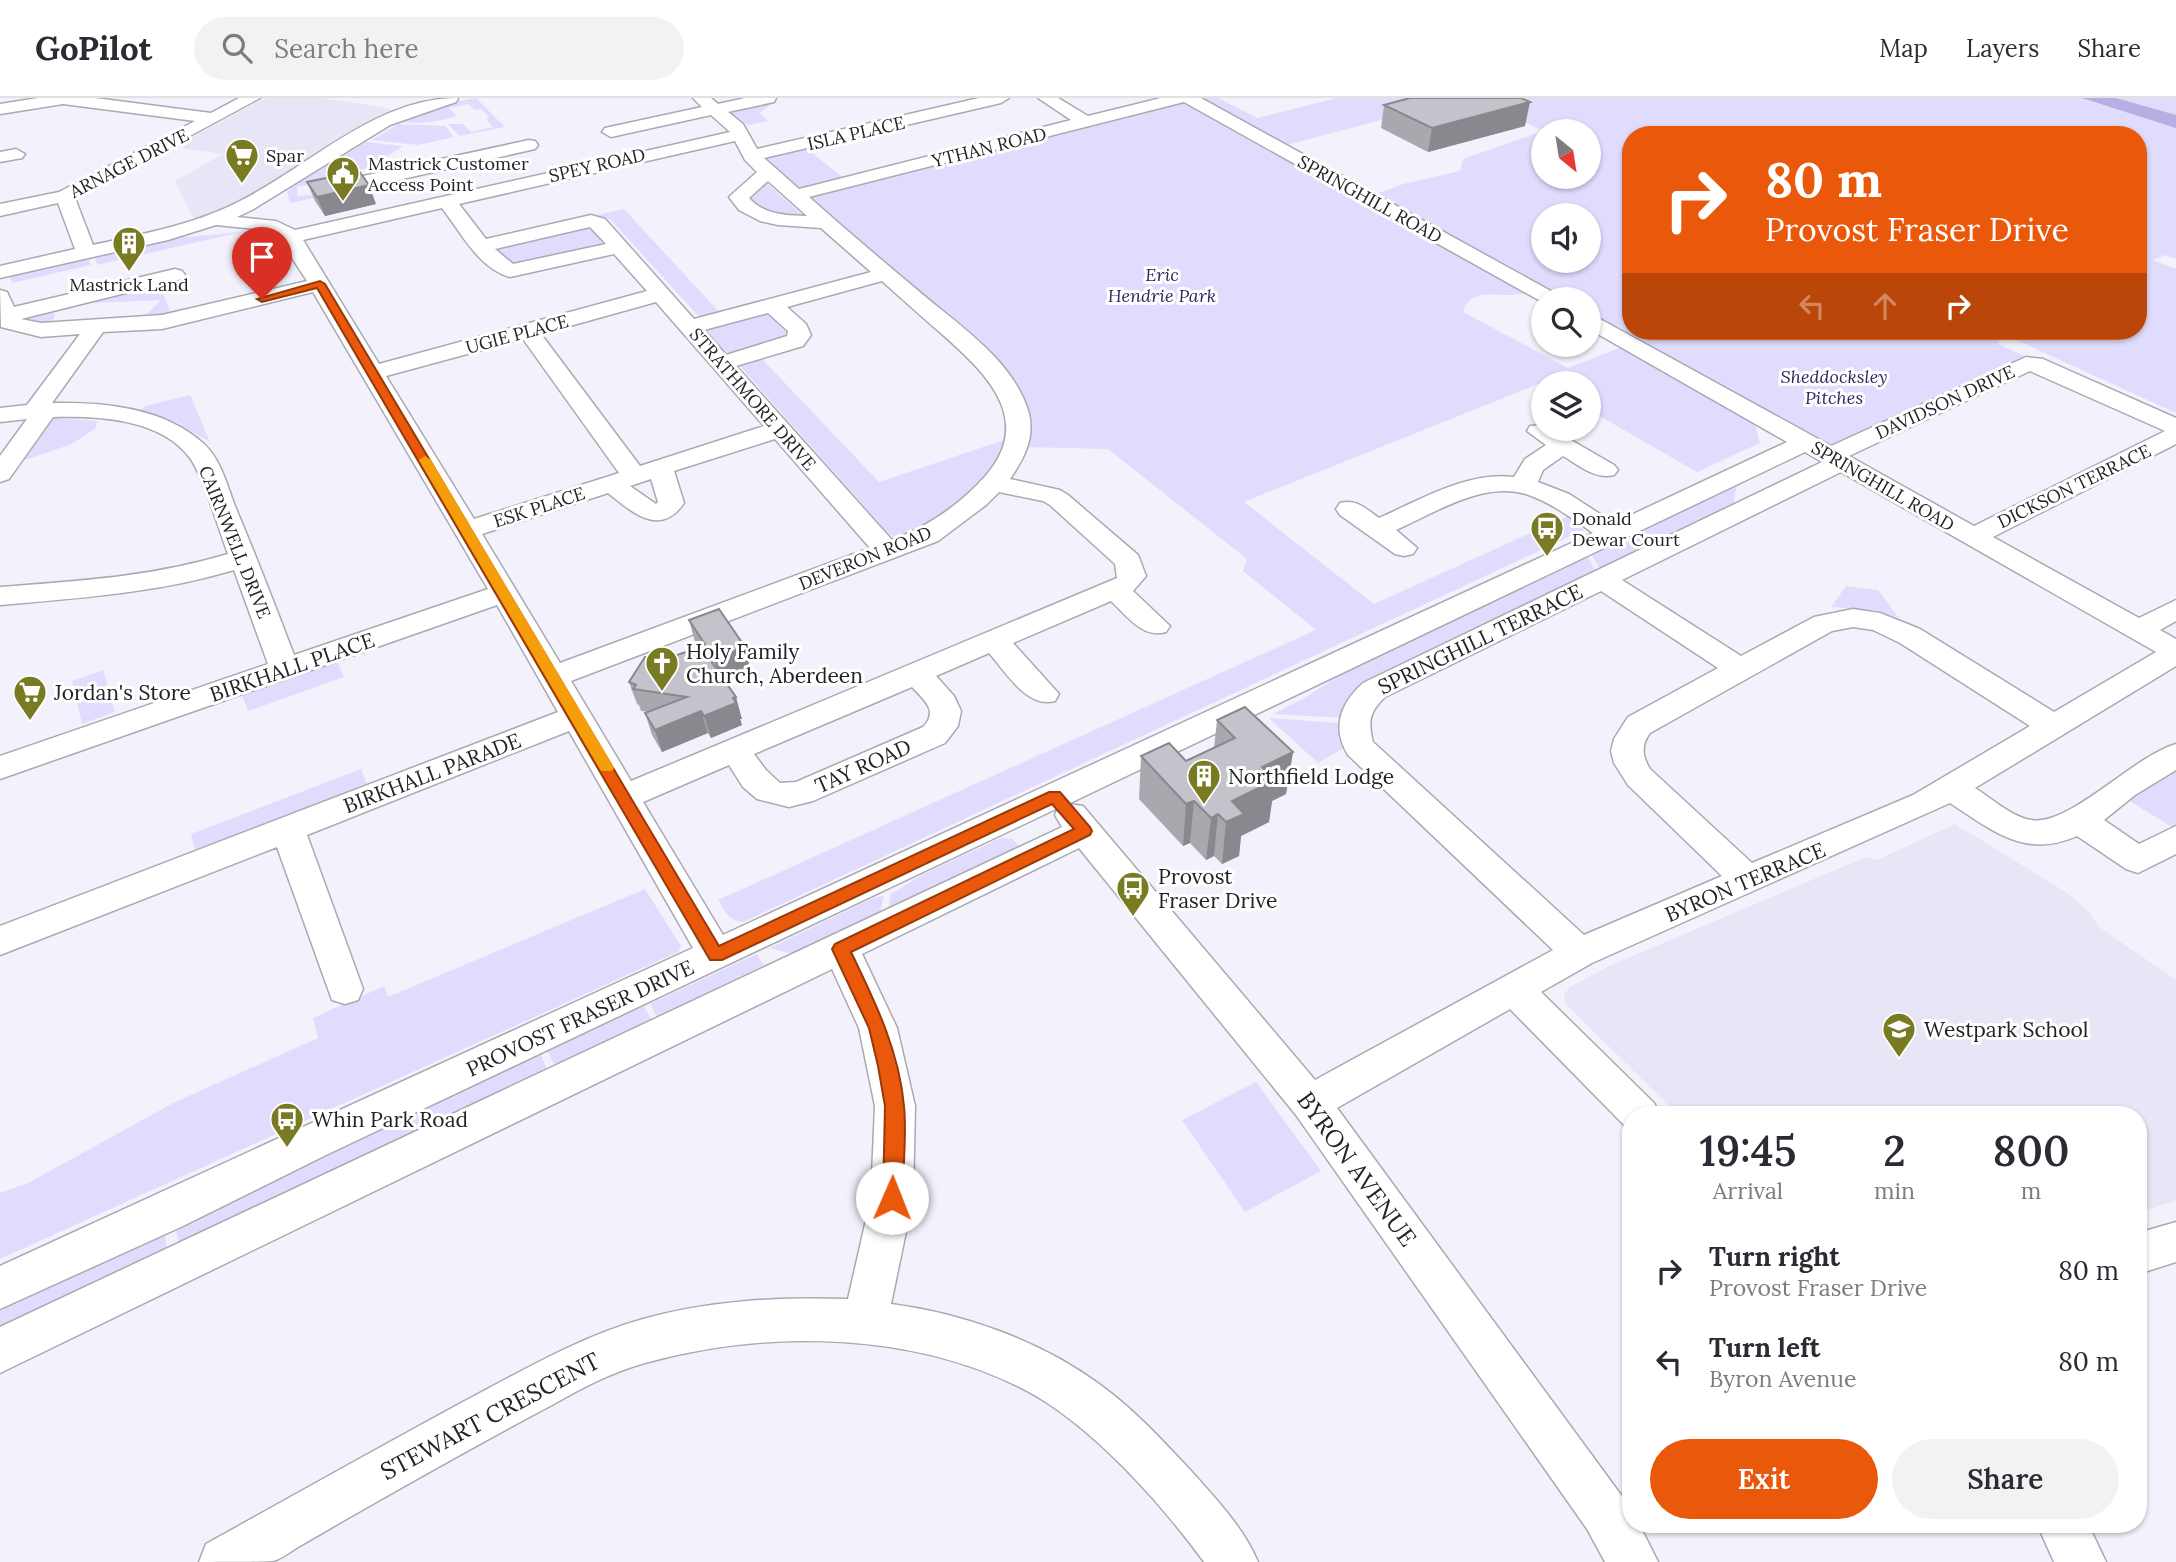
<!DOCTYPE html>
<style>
:root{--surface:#fff;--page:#f2f2f3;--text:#2b2b33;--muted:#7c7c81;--line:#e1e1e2;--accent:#ea580c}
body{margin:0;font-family:Lora,serif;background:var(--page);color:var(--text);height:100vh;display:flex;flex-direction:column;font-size:26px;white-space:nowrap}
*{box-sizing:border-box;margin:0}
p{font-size:23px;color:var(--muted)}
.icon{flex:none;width:38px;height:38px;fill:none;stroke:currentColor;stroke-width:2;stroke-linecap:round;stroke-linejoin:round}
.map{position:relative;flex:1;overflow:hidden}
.side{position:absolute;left:1622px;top:1008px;width:525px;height:427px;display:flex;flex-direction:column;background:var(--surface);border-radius:28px;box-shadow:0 2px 5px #0004}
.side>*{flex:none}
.hud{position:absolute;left:1622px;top:28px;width:525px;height:214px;border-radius:28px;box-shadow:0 2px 5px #0004;background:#ea580c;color:#fff;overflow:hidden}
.needle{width:46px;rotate:150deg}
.tools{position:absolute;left:1531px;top:21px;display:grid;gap:14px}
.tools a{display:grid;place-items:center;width:70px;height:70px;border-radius:50%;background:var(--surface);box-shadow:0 2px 5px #0004;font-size:35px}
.pin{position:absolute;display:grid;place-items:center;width:60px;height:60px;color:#fff;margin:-72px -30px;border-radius:50% 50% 50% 0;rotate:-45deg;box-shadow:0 0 7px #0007}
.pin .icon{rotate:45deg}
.me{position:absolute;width:77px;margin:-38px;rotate:1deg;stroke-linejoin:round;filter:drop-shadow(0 0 5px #0008)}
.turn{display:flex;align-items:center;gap:24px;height:147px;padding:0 28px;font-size:32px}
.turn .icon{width:91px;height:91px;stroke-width:2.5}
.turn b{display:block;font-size:49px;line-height:60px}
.lanes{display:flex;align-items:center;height:66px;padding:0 28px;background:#0003;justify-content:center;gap:35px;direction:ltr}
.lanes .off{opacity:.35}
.eta{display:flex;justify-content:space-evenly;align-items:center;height:119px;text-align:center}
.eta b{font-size:42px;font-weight:600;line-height:49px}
.primary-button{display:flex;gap:14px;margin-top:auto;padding:14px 28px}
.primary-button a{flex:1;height:80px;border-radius:42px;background:var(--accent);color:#fff;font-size:28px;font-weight:600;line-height:80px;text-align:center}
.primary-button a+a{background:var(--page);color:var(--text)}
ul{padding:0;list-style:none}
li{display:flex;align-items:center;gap:21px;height:91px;padding:0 28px}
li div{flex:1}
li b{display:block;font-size:26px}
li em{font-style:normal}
header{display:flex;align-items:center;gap:42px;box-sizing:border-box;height:98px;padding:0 35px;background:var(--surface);border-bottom:2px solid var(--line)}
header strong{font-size:33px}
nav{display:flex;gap:38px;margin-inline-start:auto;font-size:24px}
.search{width:490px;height:63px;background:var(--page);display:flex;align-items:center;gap:18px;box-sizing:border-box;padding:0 24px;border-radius:38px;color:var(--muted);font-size:26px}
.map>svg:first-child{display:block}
.built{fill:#e7e5f6}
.green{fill:#e0dcfd;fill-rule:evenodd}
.forest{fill:#b5afe2}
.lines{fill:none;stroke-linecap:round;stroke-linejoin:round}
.minor-casing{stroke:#aaa9b2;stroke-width:3}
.minor{fill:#fff;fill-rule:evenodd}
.wall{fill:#a9a8af}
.shaded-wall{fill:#89888f}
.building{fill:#c4c3cc;stroke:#89888f;stroke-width:2}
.route{fill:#ea580c;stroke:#983908;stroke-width:2}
.slow{fill:#f59e0b}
.labels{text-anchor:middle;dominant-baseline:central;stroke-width:6;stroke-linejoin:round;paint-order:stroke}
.far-street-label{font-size:18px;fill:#232326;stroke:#fff}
.far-poi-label{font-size:18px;fill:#232326;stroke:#fff;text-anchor:start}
.far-park-label{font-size:18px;font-style:italic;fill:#342562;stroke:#fff}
.street-label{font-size:21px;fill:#232326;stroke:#fff}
.poi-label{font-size:21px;fill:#232326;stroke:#fff;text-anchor:start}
.near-street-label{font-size:24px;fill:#232326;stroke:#fff}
</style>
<header>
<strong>GoPilot</strong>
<div class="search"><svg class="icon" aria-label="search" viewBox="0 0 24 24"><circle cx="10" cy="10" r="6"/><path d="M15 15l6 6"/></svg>Search here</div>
<nav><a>Map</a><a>Layers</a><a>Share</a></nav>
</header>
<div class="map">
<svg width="2176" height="1464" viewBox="0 0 2176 1464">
<rect width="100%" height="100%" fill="#f3f2fc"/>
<path class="built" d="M266,0H321L382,9L398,14L234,109L196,125L175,83L223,56L174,49Z
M1955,726L2069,796L2089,814L2099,829L2176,882V1102L2139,1115L2138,1017H1678L1565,905L1564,896L1570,889L1609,868L1866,759L1877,762Z"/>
<path class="green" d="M476,0L505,29L459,38L448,26H463L471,34L493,29L486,21L489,19L481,11L475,12L468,6L449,10L457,18C437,24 423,26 398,24L447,5Z
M1200,0H1218L1257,20L1337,0H1464L1287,47Z
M1475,0H2176V161L2165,157L2153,162L2176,171V315L2001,235L1998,246L2029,260L1833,349L1589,216V201H1563L1376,96L1403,86L1460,73L1463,61L1543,33ZM1544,33H1589V79H1544ZM1631,37H2138V233H1631ZM1544,117H1589V163H1544Z
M1184,2L1524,195C1502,202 1472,186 1463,214L1568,270L1622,249L1754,323L1760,345L1697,374L1589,312V285H1541L1244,404L1374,506L1568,418L1584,432L743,824C729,823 725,814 718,802L1316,532L1243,473L1247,461L1108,351L1024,349L1022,302L807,100Z
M772,5L760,15L768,23L748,27L728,13Z
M398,26L445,28L454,39L418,47L372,42Z
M366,44L403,48L367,71L336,74L333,68L334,76L322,80L323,89L314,86L297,89L298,98L341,94L290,105L287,94L292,89Z
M803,51L809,52L844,81L797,90L765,62L770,58Z
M762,81L807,121L763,118L745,95Z
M624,111L721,216L701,221L610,121L597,117Z
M589,126L609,147L516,169L496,153L497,150Z
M242,134L97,167L94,158L175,140Z
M83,161L89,162L91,167L12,185L10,179L13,177Z
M155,184L173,187L161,190L170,213L182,210L183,214L158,219L41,226L20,217L52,211L55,218L51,224L146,217L161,202L74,206L71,211L60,210L114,194L116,198L156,189Z
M769,214L792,233L791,238L728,259L706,234L711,230Z
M761,260L879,384L1004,342C998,357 993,369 983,381C968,398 926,433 903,439C897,440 893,438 888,435L739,267Z
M190,297L210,344L176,324L140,312L145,308Z
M55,320L97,323L96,330L72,346L22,363L50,323Z
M1737,387L1732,412L1602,475L1591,456Z
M1587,458L1598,477L1344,620L1273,616L1306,599L1351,570Z
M1846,488L1878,492L1899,520L1876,512L1831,509Z
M337,564L344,579L248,613L242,597Z
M103,572L115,614L82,626L72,583Z
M1269,620L1338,625L1344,650L1318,665Z
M2176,664V728H2170L2131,704L2130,693L2146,682L2155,687L2167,679L2160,674Z
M361,671L367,686L195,753L191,736Z
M1001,740L1013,741L1024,755L886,820L891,796L922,777Z
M645,791L681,848L678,854L0,1161V1095L28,1085L175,1004L318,940L313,920L384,888L388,899Z
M884,798L878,824L804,859L770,850L873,800Z
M757,856L769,877L661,927L650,906Z
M641,902L655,929L559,976L545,948Z
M538,950L551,980L181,1155L175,1128Z
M1256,984L1321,1073L1245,1114L1182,1022Z
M164,1133L169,1161L0,1241V1201Z"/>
<path class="forest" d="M2082,0H2116L2176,17V30Z"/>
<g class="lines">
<defs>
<path id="minor" d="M38,0H95L211,15L239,0H260L75,100L93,147C142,136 193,127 238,104C309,69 375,0 458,0L456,4L390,27L252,112L237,119L276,123L295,132L730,34L711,17L611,39L602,34L605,30L702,9L693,0H711L718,6L745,0H776L774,4L728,14L743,26L757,51L979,0H1009L1001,5L764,60L799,91L1071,22L1038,0H1058L1088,18L1161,0H1201L1558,197L1561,201H1544V205L1184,4L809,99C844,130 879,160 915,190C955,225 1015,262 1029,316C1035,341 1023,362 1010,381L1060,392L1068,397L1138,457L1146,478L1133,493L1170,528L1166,534C1143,541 1127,518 1111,503L1013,545L1059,596L1055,603C1027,611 1006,574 989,555L936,578L954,598L961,613L958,628L945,645L813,703L789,709L757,701L743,689L729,667L643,704L723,837L1593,435C1572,420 1550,404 1526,396C1483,383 1434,415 1396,432L1417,450L1413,456L1404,458L1395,456L1340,417L1336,411L1340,405C1357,401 1366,411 1379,420C1420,402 1468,373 1514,379L1525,361L1546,347L1527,333L1530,328L1544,327V331H1552L1614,367L1618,372L1614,377C1595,382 1579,367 1563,358L1543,372L1538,384L1569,396L1614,425L1787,344L1589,231V215L1831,348L2026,259L2043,261L2176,320V346L1993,439L2139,520L2176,502V523L2160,532L2176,541V568L1975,690C1991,700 2012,719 2031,722C2069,729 2132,659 2176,646V672L2135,697L2104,722L2139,746L2176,728V756L2138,775L2126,771L2077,738C2025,761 1993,733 1950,705L1592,865L1541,894L1654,1005L1660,1017H1631V1031L1626,1029L1510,911L1337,1010L1621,1397L1631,1413V1426H1639L1658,1464H1605L1587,1431L1296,1017L1079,750L862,856L897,930L915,1008L913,1100L891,1206C962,1215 1041,1243 1099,1286C1134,1311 1163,1343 1192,1374C1217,1402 1243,1429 1258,1464H1204C1161,1405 1093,1329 1029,1294C915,1233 768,1231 645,1265C612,1274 582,1290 552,1307C486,1342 422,1378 357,1415C337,1426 318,1438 298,1449C290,1454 281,1461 273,1463C259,1464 216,1464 199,1464L206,1446C291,1399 376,1351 461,1305C520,1274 579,1239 643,1221C711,1202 779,1199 848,1201L871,1100L875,1008L859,930L832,871L0,1275V1229L1062,729L1055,717L1058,710L326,1057L183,1128L0,1211V1168L693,850L569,633L307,737L363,891L358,902L345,906L332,902L277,749L0,857V828L558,614L497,507L0,681V658L268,566L234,472C157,495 80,500 0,507V489C79,483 151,479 228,456C219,432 203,378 190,360C160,320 97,318 53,319L9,381L0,384V358L27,321L0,324V310L27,307L80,236L41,239L1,229L0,192L7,194L14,209L175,171L182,173L185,177L182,181L21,221L41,225L162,217L307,183L277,137L266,132L216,127L168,142L0,180V168L75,151L58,105L0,118V106L59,94L195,23L63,6L0,16V6ZM735,43L745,62L757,74L729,99L739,112L760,123L778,127L821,130L871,174L694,221L605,121L591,117L486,141L459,106ZM768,83L807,118C786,117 764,117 749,100ZM442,110C460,133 479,171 510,179L614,156L647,193L379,266L303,142ZM590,129L606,146L513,166L495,151ZM882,183C902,201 922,219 943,237C992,280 1038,328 977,387C952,412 924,430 892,442L736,268L803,248L811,237L806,226L787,209ZM313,194L488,491L294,557C275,507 256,458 235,408C227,387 221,362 204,346C164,309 103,304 52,305L103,234L162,231ZM656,204L764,328L640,368L541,236ZM768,215L788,233L787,238L726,257L704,232ZM523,241L619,375L474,421L386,278ZM2030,273L2165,333L1974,428L1849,358ZM775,341L870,450L560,565L482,436L608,395C632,414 660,440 684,405L674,373ZM1805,354L1822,364L1363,585C1341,605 1331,629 1348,657L1553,852L1315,982L1083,708L1068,706ZM1841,374L2156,554L2054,614L1920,531L1880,515L1853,511L1814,519L1741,558L1622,482ZM651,381L658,404L656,406L630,388ZM999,394L1043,403L1050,407L1115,466L1117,480L631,683L571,583L938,443L986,407ZM1601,493L1718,570L1628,619L1614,641L1611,653L1614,665L1628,687L1722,778L1584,837L1373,644C1368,624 1369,614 1385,599ZM1853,529L1873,532L1900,545L2030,628L1913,697L1752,765L1650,671C1642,658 1641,647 1650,635L1832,533ZM912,589C924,602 939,613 923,629L796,684L780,685L766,672L754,656Z
M529,42L535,43L538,47L535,51L354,92L345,86L354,80Z
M16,51L25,56L22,60L0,64V54Z
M2176,1124V1164L2138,1176V1135Z
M2037,1426H2088L2106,1464H2054Z"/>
</defs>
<use href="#minor" class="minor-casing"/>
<use href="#minor" class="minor"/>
</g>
<path class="wall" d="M1384,7L1525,28L1428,54L1381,30Z
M307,84L376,106L325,118L315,103Z
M689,522L745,549L750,571L723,581L742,621H740L742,627L711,640L708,635L662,654L652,637L645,615L649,614L641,613L639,607L637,606L629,584L677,557L699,549L695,544Z
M1217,622L1293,654L1286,696L1272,703L1269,724L1241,738L1239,758L1222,766L1214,758L1206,762L1190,745L1183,748L1139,701L1141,658L1186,663L1214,650Z"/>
<path class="shaded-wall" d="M1530,4L1525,28L1428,54L1432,30Z
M369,87L376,106L325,118L317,99Z
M745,549L750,571L720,582L714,560Z
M736,599L742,621H740L742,627L711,640L704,618Z
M701,613L708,635L662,654L655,632Z
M1293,654L1286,696L1272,703L1269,724L1241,738L1239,758L1222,766L1226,724L1232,703L1262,669Z
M1194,703L1190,745L1183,748L1186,706Z
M1218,716L1214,758L1206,762L1211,720Z"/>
<path class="building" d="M1410,0H1521L1530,4L1432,30L1384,7Z
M359,73L369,87L317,99L307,84Z
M719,511L745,549L714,560L689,522Z
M701,549L736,599L733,600L736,605L704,618L701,613L655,632L645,615L687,599L633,591L636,587L629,584L645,559H654L657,555L677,557Z
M1245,609L1293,654L1262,669L1275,682L1232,703L1244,716L1226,724L1218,716L1211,720L1194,703L1186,706L1141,658L1169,645L1186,663L1235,640L1217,622Z"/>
<path class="route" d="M320,183L325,186L719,848L1049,694H1060L1090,729L1092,733L1090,737L851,854C875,904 899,952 904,1008C907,1038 903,1070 902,1100L900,1107L892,1109L885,1107L883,1100L885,1008L878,968L869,930L832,851L835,846L1074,731L1052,706L722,862H710L317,190L262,204L257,201Z"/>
<path class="slow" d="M425,358L431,362L612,666L614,670L612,673H601L419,362Z"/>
<defs>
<symbol id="supermarket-pin" viewBox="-11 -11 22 30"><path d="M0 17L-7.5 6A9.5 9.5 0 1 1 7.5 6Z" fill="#797b23" stroke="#fff"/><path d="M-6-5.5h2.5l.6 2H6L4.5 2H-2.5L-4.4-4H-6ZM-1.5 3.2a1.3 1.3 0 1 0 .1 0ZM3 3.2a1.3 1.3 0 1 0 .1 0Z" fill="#fff"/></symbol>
<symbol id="civic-pin" viewBox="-11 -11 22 30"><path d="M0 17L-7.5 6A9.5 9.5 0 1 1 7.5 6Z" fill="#797b23" stroke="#fff"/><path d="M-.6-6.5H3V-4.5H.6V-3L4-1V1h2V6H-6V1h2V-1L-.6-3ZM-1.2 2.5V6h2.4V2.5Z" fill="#fff"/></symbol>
<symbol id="building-pin" viewBox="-11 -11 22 30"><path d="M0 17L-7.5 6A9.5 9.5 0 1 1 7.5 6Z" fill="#797b23" stroke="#fff"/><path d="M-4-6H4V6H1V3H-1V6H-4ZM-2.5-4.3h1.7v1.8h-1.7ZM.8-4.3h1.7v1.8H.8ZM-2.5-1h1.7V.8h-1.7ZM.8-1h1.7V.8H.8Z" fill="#fff"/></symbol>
<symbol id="bus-pin" viewBox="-11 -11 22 30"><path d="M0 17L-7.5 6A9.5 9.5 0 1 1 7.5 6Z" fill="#797b23" stroke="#fff"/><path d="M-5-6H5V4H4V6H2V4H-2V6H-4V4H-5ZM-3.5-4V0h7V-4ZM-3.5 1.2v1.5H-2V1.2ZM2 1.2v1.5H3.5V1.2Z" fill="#fff"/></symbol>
<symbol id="church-pin" viewBox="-11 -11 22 30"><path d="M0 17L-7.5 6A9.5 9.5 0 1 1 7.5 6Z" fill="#797b23" stroke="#fff"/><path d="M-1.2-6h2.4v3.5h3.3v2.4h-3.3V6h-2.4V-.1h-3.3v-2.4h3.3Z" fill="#fff"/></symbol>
<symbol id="school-pin" viewBox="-11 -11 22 30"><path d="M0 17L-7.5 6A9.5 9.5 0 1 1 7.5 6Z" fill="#797b23" stroke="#fff"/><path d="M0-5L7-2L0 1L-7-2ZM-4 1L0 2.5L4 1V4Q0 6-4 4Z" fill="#fff"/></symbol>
</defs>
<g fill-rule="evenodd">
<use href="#supermarket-pin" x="223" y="38" width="38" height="52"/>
<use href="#civic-pin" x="324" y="56" width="38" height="52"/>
<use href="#building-pin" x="110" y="126" width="38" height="52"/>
<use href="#bus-pin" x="1528" y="411" width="38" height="52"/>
<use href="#church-pin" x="643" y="546" width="38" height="52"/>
<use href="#supermarket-pin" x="11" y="575" width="38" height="52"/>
<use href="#building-pin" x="1185" y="659" width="38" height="52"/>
<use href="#bus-pin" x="1114" y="771" width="38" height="52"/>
<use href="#school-pin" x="1880" y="912" width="38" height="52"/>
<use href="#bus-pin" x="268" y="1002" width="38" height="52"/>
</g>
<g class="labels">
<g class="far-street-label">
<text transform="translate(856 35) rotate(-13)">ISLA PLACE</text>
<text transform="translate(989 49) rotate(-14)">YTHAN ROAD</text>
<text transform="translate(129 65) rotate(-27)">ARNAGE DRIVE</text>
<text transform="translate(597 67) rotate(-13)">SPEY ROAD</text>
<text transform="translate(1370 101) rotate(29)">SPRINGHILL ROAD</text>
<text transform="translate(517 236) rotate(-15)">UGIE PLACE</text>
<text transform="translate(753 301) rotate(49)">STRATHMORE DRIVE</text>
<text transform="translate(1945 304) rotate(-25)">DAVIDSON DRIVE</text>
<text transform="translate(1883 388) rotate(30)">SPRINGHILL ROAD</text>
<text transform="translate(2074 388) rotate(-26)">DICKSON TERRACE</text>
<text transform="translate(539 409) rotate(-18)">ESK PLACE</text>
<text transform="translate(235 444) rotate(68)">CAIRNWELL DRIVE</text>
<text transform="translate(865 460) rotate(-22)">DEVERON ROAD</text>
</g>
<g class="far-poi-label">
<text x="266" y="57">Spar</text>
<text x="368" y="65">Mastrick Customer<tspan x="368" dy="21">Access Point</tspan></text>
<text x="129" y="186" text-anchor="middle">Mastrick Land</text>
<text x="1572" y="420">Donald<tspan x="1572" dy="21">Dewar Court</tspan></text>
</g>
<g class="far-park-label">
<text x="1162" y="176">Eric<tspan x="1162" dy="21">Hendrie Park</tspan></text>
<text x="1834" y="278">Sheddocksley<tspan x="1834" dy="21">Pitches</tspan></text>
</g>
<g class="street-label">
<text transform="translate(1480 541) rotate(-26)">SPRINGHILL TERRACE</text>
<text transform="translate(292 569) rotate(-19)">BIRKHALL PLACE</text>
<text transform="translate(863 668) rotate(-24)">TAY ROAD</text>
<text transform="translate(432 675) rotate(-21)">BIRKHALL PARADE</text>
<text transform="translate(1745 784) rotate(-23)">BYRON TERRACE</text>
<text transform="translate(580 920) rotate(-25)">PROVOST FRASER DRIVE</text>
</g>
<g class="poi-label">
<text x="686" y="553">Holy Family<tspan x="686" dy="24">Church, Aberdeen</tspan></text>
<text x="54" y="594">Jordan's Store</text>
<text x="1228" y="678">Northfield Lodge</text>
<text x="1158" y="778">Provost<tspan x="1158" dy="24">Fraser Drive</tspan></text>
<text x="1924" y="931">Westpark School</text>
<text x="312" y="1021">Whin Park Road</text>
</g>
<g class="near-street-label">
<text transform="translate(1357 1071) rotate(54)">BYRON AVENUE</text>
<text transform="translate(490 1318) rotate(-28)">STEWART CRESCENT</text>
</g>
</g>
</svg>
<div class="tools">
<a><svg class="needle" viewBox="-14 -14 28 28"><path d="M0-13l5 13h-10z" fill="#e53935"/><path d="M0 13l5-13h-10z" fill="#7c7c81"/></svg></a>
<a><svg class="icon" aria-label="sound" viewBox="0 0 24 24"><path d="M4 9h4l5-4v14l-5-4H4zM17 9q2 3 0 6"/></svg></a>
<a><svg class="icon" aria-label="search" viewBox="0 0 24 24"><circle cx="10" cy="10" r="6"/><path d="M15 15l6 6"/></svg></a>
<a><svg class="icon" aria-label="layers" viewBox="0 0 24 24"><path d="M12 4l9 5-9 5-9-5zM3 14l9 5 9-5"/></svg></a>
</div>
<div class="pin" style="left:262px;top:201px;background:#d93025"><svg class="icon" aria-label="arrive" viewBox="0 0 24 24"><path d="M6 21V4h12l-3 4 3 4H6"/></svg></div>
<svg class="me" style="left:892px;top:1100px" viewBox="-20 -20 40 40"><circle r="19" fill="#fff"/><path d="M0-13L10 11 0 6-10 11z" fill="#ea580c"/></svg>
<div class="hud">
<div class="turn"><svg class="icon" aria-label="right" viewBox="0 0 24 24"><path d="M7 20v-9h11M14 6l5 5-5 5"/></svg><div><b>80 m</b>Provost Fraser Drive</div></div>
<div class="lanes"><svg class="icon off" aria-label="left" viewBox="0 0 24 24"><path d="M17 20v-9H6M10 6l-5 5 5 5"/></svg><svg class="icon off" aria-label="ahead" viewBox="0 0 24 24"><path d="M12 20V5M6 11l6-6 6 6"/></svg><svg class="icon" aria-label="right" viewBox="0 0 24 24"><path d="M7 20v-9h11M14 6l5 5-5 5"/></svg></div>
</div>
<section class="side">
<div class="eta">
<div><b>19:45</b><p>Arrival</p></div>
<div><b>2</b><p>min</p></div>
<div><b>800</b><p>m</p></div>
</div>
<ul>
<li><svg class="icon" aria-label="right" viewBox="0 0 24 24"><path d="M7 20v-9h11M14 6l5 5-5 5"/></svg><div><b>Turn right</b><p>Provost Fraser Drive</p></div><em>80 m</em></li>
<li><svg class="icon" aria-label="left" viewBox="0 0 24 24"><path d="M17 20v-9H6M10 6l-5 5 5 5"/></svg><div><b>Turn left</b><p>Byron Avenue</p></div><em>80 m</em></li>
</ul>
<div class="primary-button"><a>Exit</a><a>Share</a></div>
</section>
</div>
